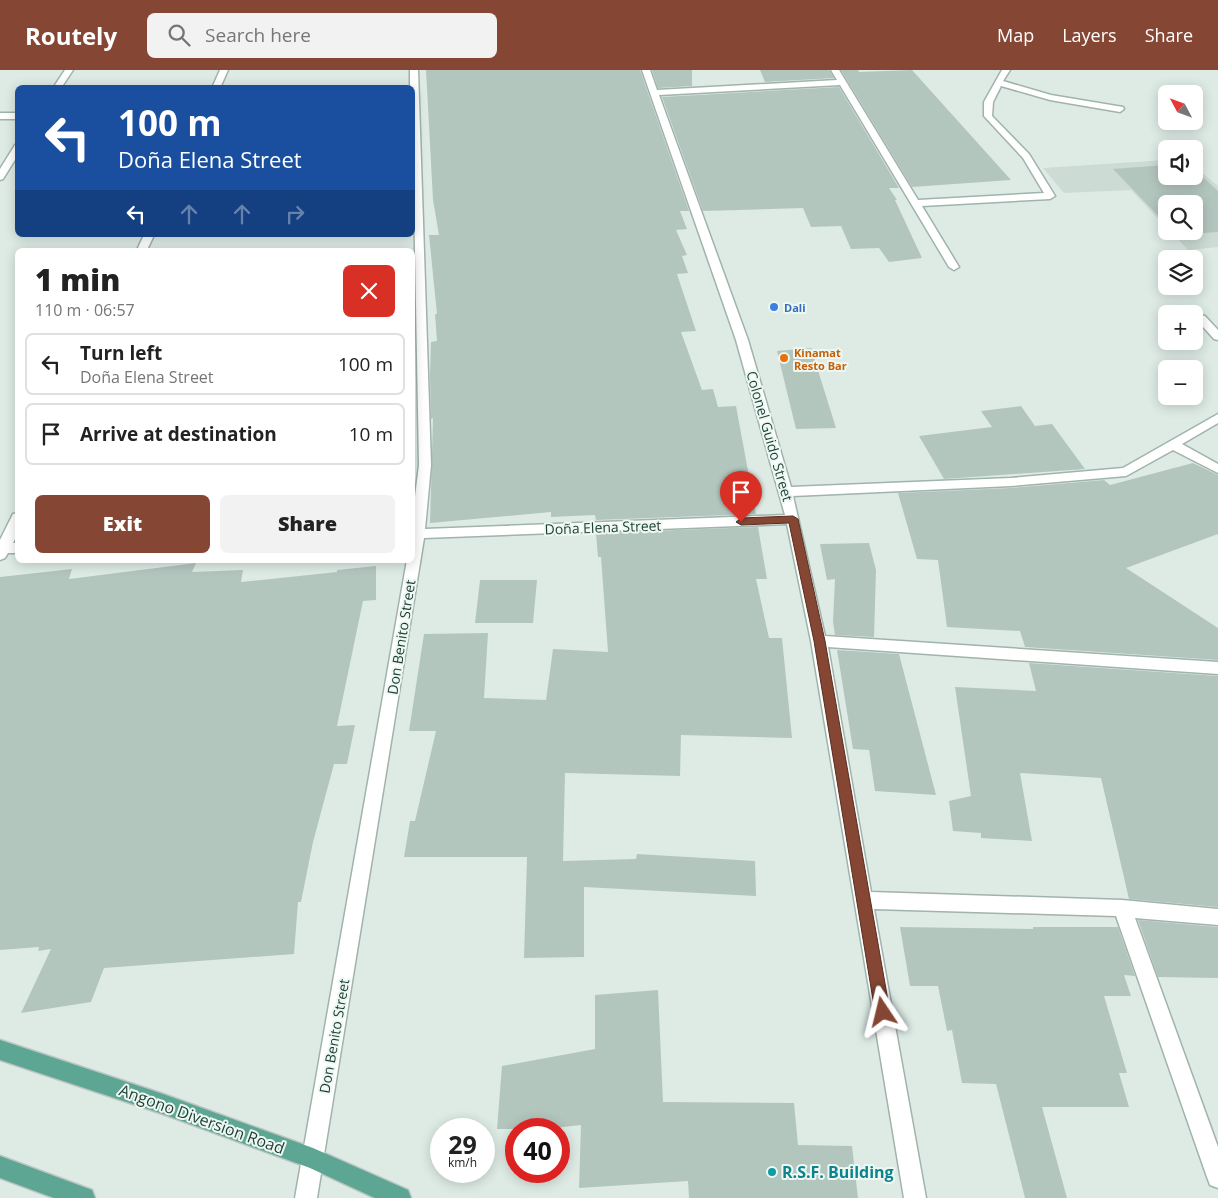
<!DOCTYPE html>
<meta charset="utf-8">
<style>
:root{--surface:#fff;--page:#f2f2f2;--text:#222;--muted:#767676;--line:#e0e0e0;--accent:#854733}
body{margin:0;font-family:"Open Sans",sans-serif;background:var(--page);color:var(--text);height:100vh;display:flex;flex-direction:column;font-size:19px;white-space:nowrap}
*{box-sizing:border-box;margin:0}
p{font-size:16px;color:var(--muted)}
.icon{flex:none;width:28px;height:28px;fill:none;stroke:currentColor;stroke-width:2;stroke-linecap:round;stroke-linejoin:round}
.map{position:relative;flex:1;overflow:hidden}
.drawer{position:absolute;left:15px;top:178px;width:400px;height:315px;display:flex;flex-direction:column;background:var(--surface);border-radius:8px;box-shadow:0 2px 12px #0003}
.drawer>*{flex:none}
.hud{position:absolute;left:15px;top:15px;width:400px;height:152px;border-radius:8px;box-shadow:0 2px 12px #0003;background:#1a4fa0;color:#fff;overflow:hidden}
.needle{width:32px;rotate:311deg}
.buttons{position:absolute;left:1158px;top:15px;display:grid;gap:10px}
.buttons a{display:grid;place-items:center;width:45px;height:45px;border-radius:8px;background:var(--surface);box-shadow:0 2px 12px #0003;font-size:25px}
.speed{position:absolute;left:430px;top:1048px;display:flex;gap:10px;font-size:25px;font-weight:700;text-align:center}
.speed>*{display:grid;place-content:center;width:65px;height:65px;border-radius:50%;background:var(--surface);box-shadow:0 2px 12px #0003;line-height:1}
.speed small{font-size:12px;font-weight:400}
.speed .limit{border:8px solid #d22;background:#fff;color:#111}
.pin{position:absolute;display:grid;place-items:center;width:42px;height:42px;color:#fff;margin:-51px -21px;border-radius:50% 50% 50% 0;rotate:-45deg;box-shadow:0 0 5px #0007}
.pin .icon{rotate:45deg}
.me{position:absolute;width:55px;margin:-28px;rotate:350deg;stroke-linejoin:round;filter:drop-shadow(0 0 4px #0008)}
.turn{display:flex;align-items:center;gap:18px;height:105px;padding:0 20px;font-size:22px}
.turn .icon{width:65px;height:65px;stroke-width:2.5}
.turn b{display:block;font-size:35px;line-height:42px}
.lanes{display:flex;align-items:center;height:48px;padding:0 20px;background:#0003;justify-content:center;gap:25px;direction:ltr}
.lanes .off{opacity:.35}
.round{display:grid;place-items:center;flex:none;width:52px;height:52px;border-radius:8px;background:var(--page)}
.head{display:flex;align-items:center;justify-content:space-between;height:85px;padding:0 20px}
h1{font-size:30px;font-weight:800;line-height:38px}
.button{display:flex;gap:10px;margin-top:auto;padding:10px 20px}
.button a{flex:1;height:58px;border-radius:8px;background:var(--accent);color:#fff;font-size:20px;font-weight:800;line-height:58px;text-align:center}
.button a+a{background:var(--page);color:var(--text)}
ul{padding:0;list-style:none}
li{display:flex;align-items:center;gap:15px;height:62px;margin:0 10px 8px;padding:0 10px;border:2px solid var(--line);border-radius:8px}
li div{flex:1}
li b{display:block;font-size:19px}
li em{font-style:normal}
header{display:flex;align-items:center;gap:30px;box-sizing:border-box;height:70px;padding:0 25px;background:var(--accent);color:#fff}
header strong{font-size:24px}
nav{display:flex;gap:28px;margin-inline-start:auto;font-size:18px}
.search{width:350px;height:45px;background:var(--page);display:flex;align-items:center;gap:12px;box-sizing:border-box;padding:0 18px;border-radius:8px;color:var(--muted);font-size:19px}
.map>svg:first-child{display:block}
.built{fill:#ccdbd4}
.building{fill:#b3c6be}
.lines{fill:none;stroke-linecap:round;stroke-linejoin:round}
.minor-casing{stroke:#a0b3ac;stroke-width:3}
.major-casing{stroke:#bbc5c2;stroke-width:3}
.minor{fill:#fff;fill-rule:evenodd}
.major{fill:#5da693;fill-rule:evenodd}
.route{fill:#854733;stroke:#562e21}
.shop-dot{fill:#3f7fe0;stroke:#eef8f3;stroke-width:2}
.food-dot{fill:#e8710a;stroke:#eef8f3;stroke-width:2}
.culture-dot{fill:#0f9aa8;stroke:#eef8f3;stroke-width:2}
.labels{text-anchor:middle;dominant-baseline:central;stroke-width:4;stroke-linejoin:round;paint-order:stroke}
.far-shop-label{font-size:11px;font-weight:bold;fill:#366cbe;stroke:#eef8f3;text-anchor:start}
.far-food-label{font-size:11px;font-weight:bold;fill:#c56008;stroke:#eef8f3;text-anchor:start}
.street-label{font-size:14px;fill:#1d3d34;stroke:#eef8f3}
.near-street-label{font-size:16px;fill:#1d3d34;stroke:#eef8f3}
.near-culture-label{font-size:16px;font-weight:bold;fill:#0d838f;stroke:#eef8f3;text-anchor:start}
</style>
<header>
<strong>Routely</strong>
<div class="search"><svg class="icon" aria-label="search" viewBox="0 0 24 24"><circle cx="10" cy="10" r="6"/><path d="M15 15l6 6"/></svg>Search here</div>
<nav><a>Map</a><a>Layers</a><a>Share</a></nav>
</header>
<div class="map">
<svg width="1218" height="1128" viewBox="0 0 1218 1128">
<rect width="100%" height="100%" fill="#deebe5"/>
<path class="built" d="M1166,90V106H1194V96L1218,116V177L1188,180L1170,161H1194V134H1166V157L1131,120L1064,123L1043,98Z"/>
<path class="building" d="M426,0H640L689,141H680L687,159L676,160L687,185L682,186L688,203L677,204L696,261L681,262L702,320L713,319L718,337L736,336L756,444L596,450L595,445L551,447V442L430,453L433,348L431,349L430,304L431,272L437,271L435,244H437L429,165H439L433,130Z
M652,0H692V16L658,18Z
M760,0H829L834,8L765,12Z
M841,0H858L859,2L912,0L1011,110L912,117Z
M839,17L899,118H889L897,130H895L922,188L889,192L879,178L851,179L841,156L811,157L803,138L703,141L662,27Z
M1166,95V106H1194V99L1218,121V162L1177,165L1173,161H1194V134H1166V154L1113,99Z
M811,278L836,358L796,359L777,281Z
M1021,336L1035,356L1052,354L1085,399L944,409L919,366L992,357L981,341Z
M1193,393L1218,405V464L1126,498L1218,558V590L1025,577L1020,561L947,557L938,490L917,489L898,423L1011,418L1104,410L1110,415Z
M758,457L767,509H756L769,568H782L792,668L681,665L680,706L565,703L563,791L636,789L637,784L755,791L756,826L584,817V887L524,888L527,787H404L410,751H415L436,661H409L424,564L488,563L484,628L546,630L553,579L608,582L601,487H598L596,463Z
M869,473L876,500L874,567L835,565L833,552L835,509L827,510L820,474Z
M196,493L192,502L243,500L241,512L337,502V500L376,496V530L363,531L337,656L355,655L347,694H334L313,772L301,832H298L294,884L104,898L91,932L21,943L51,879L38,881L39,877L0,880V507L72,499L69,509Z
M480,510H537L533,553H475Z
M837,580L899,584L936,725L875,721L869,680L853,679Z
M1029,593L1218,606V837L1129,829L1101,708L1020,703L1032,771L981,768V763L953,761L949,731L971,726L955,617L1036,621Z
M1138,850L1218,857V908L1158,907Z
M900,857L1033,859V857H1118L1135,906L1124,905L1131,926H1104L1127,1003H1119L1129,1037H1042L1067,1128H1025L996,1014L962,1013L952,960L947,961L938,916H910Z
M658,920L663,1032L794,1033L798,1075L852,1076L858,1128H689L688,1111L579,1118L581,1055L545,1059H497L502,996L595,979V925Z"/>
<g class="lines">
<defs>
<path id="minor" d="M65,0H73L61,18H53Z
M220,0H228L220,18H212Z
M410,0H418L431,395L425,459L785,445L736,270L642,0H650L657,20L837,10L831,0H839L918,130L1044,123L1023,88L984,46V32L1002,0H1010L1003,11L1051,25L1123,37L1124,39L1120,42L1050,30L1001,16L993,32L992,46L1029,84L1055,126L1050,129L922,136L959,197L954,200L949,197L840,15L659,25L748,270L791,417L1011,408L1123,398L1218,344V353L1182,374L1218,394V403L1173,380L1126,406L1011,416L793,426L825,566L1218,592V604L828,577L871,822L1122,830L1218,839V855L1135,848L1218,1077V1118L1210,1115L1207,1107L1116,846L874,839L926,1128H904L811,571L787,454L424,468L317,1128H295L407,490H412V450L419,395L412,18H410Z
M0,43H18V49H0Z
M18,74V85L3,109L0,110V99L15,75Z
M144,165H154L147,180H137Z
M1201,245L1205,246L1218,260V270L1214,269L1195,248Z
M18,443V463L13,473H18V483H8L5,488L0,490V470L13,444Z"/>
<path id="major" d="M0,970L163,1024L313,1078L408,1120L411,1128H375L310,1098L163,1044L0,990Z
M0,1086L92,1120L95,1128H54L0,1108Z"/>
</defs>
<use href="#minor" class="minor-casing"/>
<use href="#major" class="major-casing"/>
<use href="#minor" class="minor"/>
<use href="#major" class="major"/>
</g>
<path class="route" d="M793,446L798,449L825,571L890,942L888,947L883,949L877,947L875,942L814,571L789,453L741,455L736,452L741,448Z"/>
<circle class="shop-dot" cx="774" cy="237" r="5"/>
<circle class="food-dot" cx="784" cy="288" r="5"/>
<circle class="culture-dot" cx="772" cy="1102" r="5"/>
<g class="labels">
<g class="far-shop-label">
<text x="784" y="237">Dali</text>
</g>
<g class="far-food-label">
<text x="794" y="282">Kinamat<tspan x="794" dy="13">Resto Bar</tspan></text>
</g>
<g class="street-label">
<text transform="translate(770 366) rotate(74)">Colonel Guido Street</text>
<text transform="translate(603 457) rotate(-2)">Doña Elena Street</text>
<text transform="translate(401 567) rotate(-81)">Don Benito Street</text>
<text transform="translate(334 966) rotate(-80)">Don Benito Street</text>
</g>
<g class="near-street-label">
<text transform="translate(202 1049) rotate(20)">Angono Diversion Road</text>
</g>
<g class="near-culture-label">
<text x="782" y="1102">R.S.F. Building</text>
</g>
</g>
</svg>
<div class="buttons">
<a><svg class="needle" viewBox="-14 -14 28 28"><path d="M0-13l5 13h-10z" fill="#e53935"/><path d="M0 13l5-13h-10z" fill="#767676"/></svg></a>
<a><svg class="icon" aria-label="sound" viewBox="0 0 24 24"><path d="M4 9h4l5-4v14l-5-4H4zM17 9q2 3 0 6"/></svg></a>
<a><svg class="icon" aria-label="search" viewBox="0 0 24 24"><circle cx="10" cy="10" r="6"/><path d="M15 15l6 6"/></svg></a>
<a><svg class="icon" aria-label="layers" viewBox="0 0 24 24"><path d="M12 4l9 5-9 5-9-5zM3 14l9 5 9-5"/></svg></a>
<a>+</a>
<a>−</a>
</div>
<div class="speed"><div>29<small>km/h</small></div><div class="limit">40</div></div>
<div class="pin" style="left:741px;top:452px;background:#d93025"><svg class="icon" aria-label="arrive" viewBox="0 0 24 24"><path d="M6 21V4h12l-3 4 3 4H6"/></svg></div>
<svg class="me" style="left:883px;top:942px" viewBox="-20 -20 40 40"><path d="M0-17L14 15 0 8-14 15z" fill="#854733" stroke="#fff" stroke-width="4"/></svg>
<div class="hud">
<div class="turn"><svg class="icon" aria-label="left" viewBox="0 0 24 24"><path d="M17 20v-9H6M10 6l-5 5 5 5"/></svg><div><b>100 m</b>Doña Elena Street</div></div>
<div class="lanes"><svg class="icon" aria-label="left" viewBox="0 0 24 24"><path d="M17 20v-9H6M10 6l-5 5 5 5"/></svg><svg class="icon off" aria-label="ahead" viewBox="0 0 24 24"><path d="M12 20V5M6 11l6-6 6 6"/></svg><svg class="icon off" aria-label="ahead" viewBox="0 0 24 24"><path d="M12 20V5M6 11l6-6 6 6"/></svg><svg class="icon off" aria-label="right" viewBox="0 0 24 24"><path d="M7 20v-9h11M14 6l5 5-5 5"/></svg></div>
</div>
<section class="drawer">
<div class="head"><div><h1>1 min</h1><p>110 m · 06:57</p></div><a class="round" style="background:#d93025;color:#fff"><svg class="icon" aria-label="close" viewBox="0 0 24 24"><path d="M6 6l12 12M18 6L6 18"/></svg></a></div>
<ul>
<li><svg class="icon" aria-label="left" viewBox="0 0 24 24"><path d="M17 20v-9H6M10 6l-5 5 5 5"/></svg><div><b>Turn left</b><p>Doña Elena Street</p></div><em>100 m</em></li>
<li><svg class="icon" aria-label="arrive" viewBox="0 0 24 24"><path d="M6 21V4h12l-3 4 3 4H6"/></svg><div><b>Arrive at destination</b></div><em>10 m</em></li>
</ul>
<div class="button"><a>Exit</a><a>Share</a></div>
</section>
</div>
